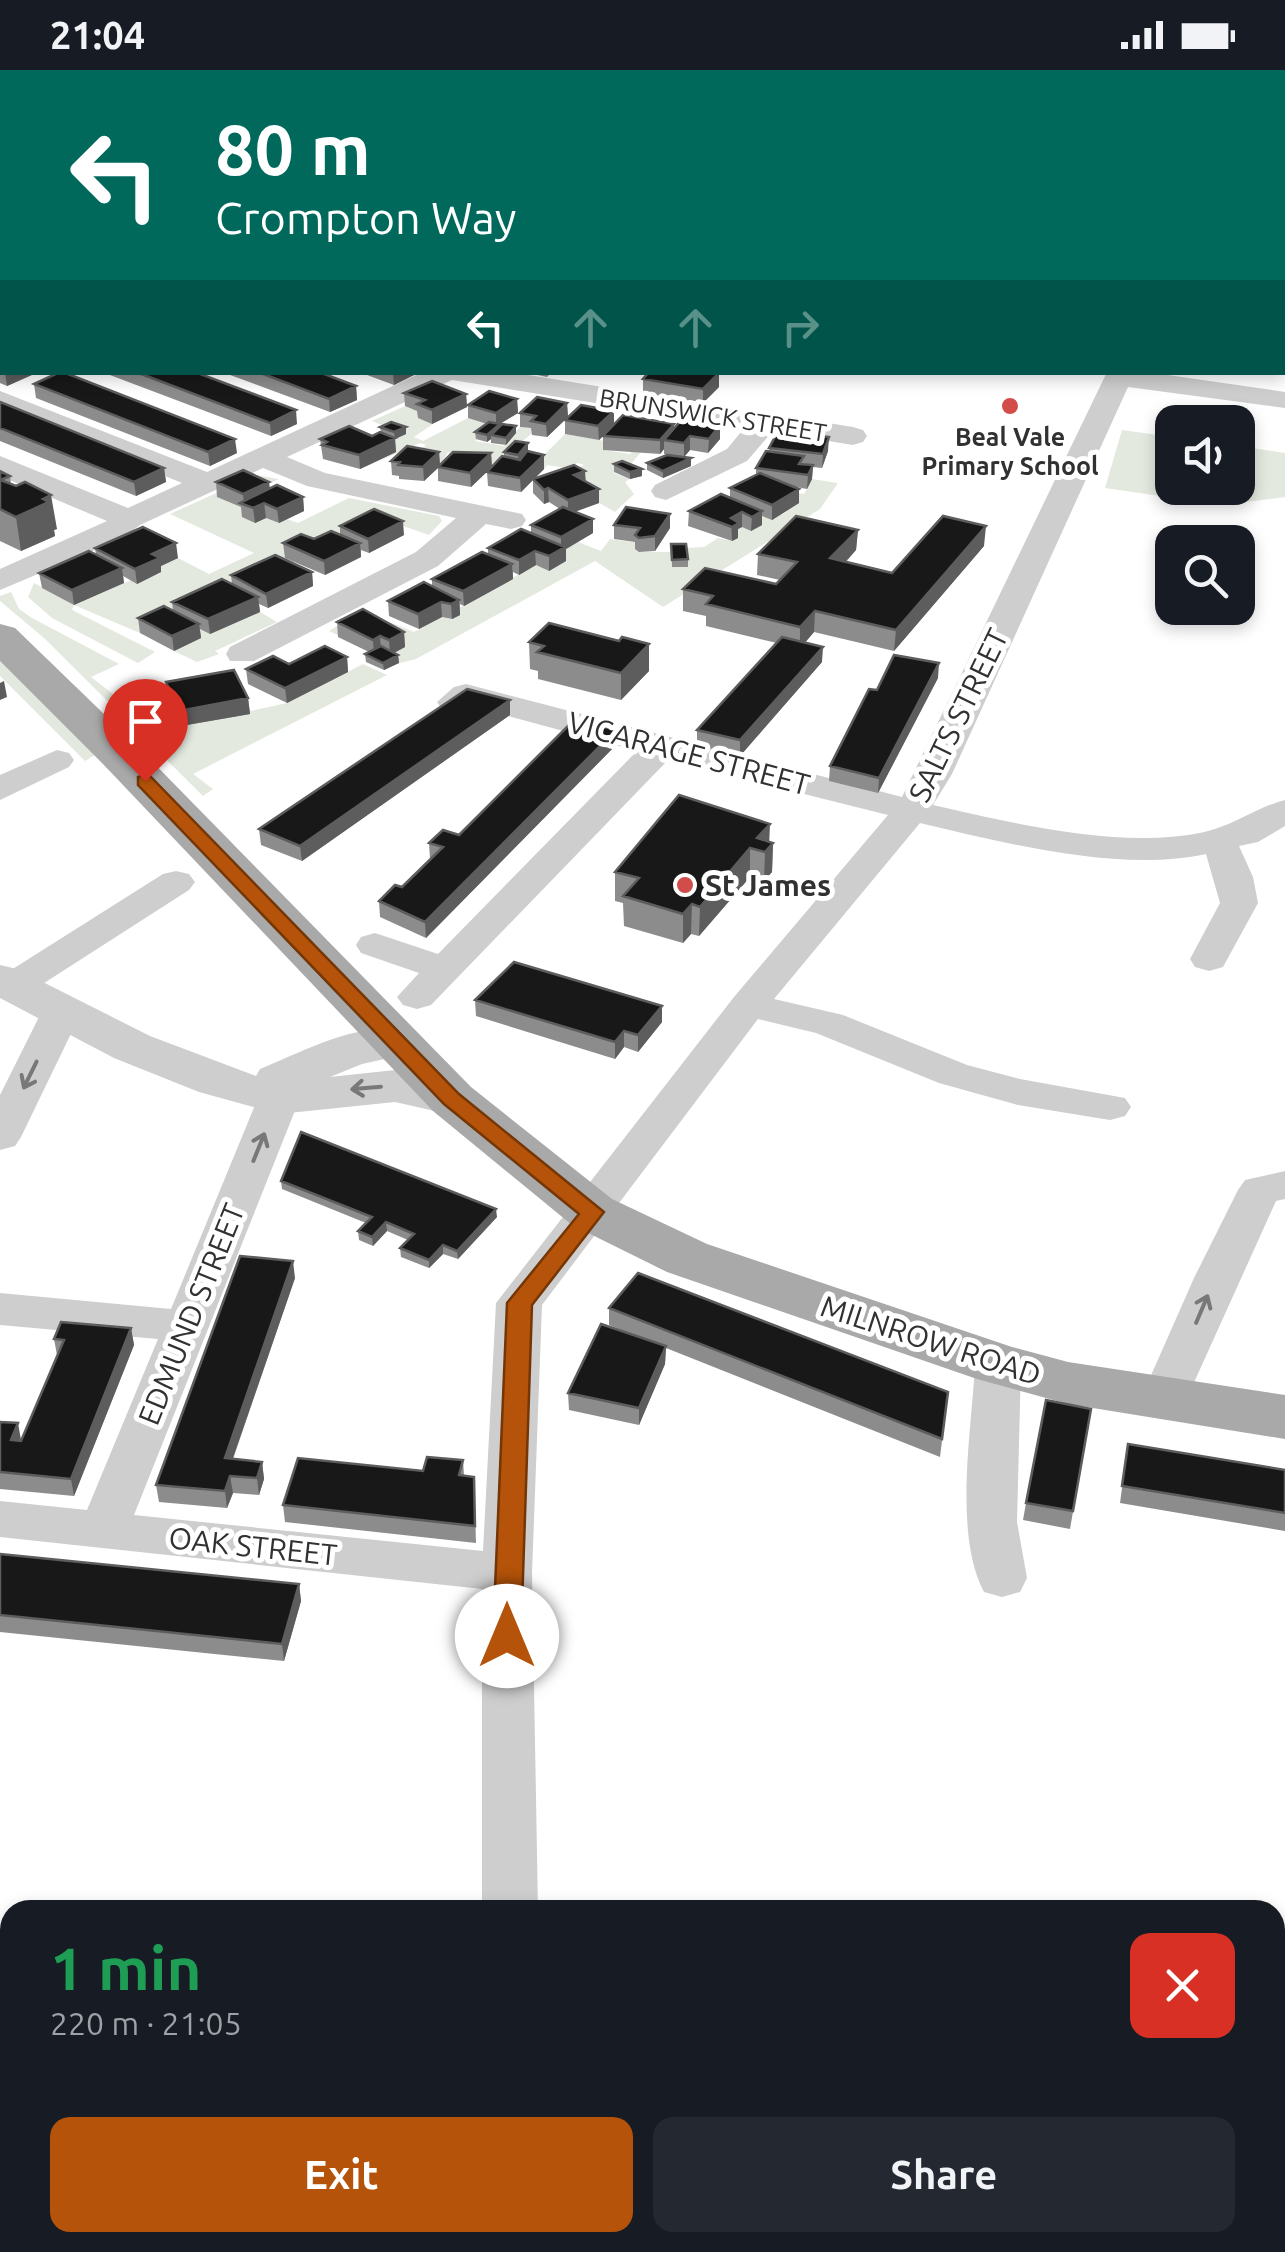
<!DOCTYPE html>
<meta charset="utf-8">
<style>
:root{--surface:#171b24;--page:#242831;--text:#f1f3f6;--muted:#9ea1a6;--accent:#b45309}
body{margin:0;font-family:Ubuntu,sans-serif;background:var(--page);color:var(--text);height:100vh;display:flex;flex-direction:column;font-size:38px;white-space:nowrap}
*{box-sizing:border-box;margin:0}
p{font-size:32px;color:var(--muted)}
.icon{flex:none;width:55px;height:55px;fill:none;stroke:currentColor;stroke-width:2;stroke-linecap:round;stroke-linejoin:round}
.map{position:relative;flex:1;overflow:hidden}
.drawer{position:absolute;left:0px;top:1830px;width:1285px;height:352px;display:flex;flex-direction:column;background:var(--surface);border-radius:30px 30px 0 0;box-shadow:0 5px 15px #0003}
.drawer>*{flex:none}
.guide{position:absolute;left:0px;top:0px;width:1285px;height:305px;box-shadow:0 5px 15px #0003;background:#00695c;color:#fff;overflow:hidden}
.buttons{position:absolute;left:1155px;top:335px;display:grid;gap:20px}
.buttons a{display:grid;place-items:center;width:100px;height:100px;border-radius:20px;background:var(--surface);box-shadow:0 5px 15px #0003;font-size:50px}
.pin{position:absolute;display:grid;place-items:center;width:85px;height:85px;color:#fff;margin:-102px -42px;border-radius:50% 50% 50% 0;rotate:-45deg;box-shadow:0 0 10px #0007}
.pin .icon{rotate:45deg}
.me{position:absolute;width:110px;margin:-55px;rotate:0deg;stroke-linejoin:round;filter:drop-shadow(0 0 8px #0008)}
.turn{display:flex;align-items:center;gap:35px;height:210px;padding:0 50px;font-size:45px}
.turn .icon{width:130px;height:130px;stroke-width:2.5}
.turn b{display:block;font-size:70px;line-height:85px}
.lanes{display:flex;align-items:center;height:95px;padding:0 50px;background:#0003;justify-content:center;gap:50px;direction:ltr}
.lanes .off{opacity:.35}
.round{display:grid;place-items:center;flex:none;width:105px;height:105px;border-radius:20px;background:var(--page)}
.summary{display:flex;align-items:center;justify-content:space-between;height:170px;padding:0 50px}
h1{font-size:60px;font-weight:600;line-height:75px;color:#1e9e55}
.button{display:flex;gap:20px;margin-top:auto;padding:20px 50px}
.button a{flex:1;height:115px;border-radius:20px;background:var(--accent);color:#fff;font-size:40px;font-weight:600;line-height:115px;text-align:center}
.button a+a{background:var(--page);color:var(--text)}
.status{display:flex;justify-content:space-between;align-items:center;height:70px;padding:0 50px;background:var(--surface);direction:ltr}
.status svg{height:28px;fill:currentColor}
.map>svg:first-child{display:block}
.green{fill:#e3e9de}
.lines{fill:none;stroke-linecap:round;stroke-linejoin:round}
.pedestrian{stroke:#cecece;stroke-width:32}
.minor{fill:#cecece;fill-rule:evenodd}
.tertiary{fill:#cecece;fill-rule:evenodd}
.primary{fill:#a9a9a9;fill-rule:evenodd}
.tram{stroke:#868686;stroke-width:4}
.wall{fill:#8c8c8c}
.shaded-wall{fill:#5d5d5d}
.building{fill:#181818;stroke:#5d5d5d;stroke-width:2.5}
.oneway{stroke:#787878}
.route{fill:#b45309;stroke:#753606;stroke-width:2.5}
.poi-dot{fill:#d24c49;stroke:#fff;stroke-width:4}
.labels{text-anchor:middle;dominant-baseline:central;stroke-width:10;stroke-linejoin:round;paint-order:stroke}
.far-street-label{font-size:25px;fill:#313131;stroke:#fff}
.far-poi-label{font-size:25px;font-weight:bold;fill:#313131;stroke:#fff}
.street-label{font-size:30px;fill:#313131;stroke:#fff}
.poi-label{font-size:30px;font-weight:bold;fill:#313131;stroke:#fff;text-anchor:start}
</style>
<div class="status"><b>21:04</b><svg viewBox="0 0 49 12"><path d="M0 12V9h3v3zM5 12V6h3v6zM10 12V3h3v9zM15 12V0h3v12zM26 1h20v11H26zM47 4h2v5h-2z"/></svg></div>
<div class="map">
<svg width="1285" height="2182" viewBox="0 0 1285 2182">
<rect width="100%" height="100%" fill="#fff"/>
<path class="green" d="M405,336L426,344L419,348L433,354L414,367L423,371L468,348L494,356L475,371L504,376L520,357L537,359L492,397L448,382L440,396L407,390L426,375L420,373L365,397L381,376L404,364L372,351Z
M1122,360L1172,367V418H1238V376L1285,383V427L1223,435L1105,418Z
M565,364L611,372L604,380L630,384L634,379L642,381L630,395L613,403L630,409L625,412L634,424L615,442L575,419L565,404L584,395L578,393L565,398L547,395L544,399L518,392L528,380L545,384Z
M256,405L279,409L256,420L252,442L255,452L266,448L278,453L287,449L298,453L349,428L439,446L442,451L429,465L389,451L283,496L210,564L260,542L277,552L215,581L219,584L197,592L174,581L200,568L140,563L74,535L72,540L155,582L138,593L52,548L28,527L34,513L75,535L131,510L137,513L160,503L154,499L178,488L209,504L254,483L170,444Z
M812,409L838,413L820,439L663,537L595,491L416,589L400,593L329,561L362,541L414,562L442,547L452,549L453,541L536,495L549,501L552,486L578,472L601,481L610,469L640,473L639,482H671L672,497L685,478L704,477L718,468L732,471L731,462L742,457L751,461L761,455L757,444L772,449L786,442L797,423L804,424Z
M11,522L19,539L32,548L119,594L91,607L148,651L177,647L182,656L287,633L363,594L387,605L193,704L213,719L203,726L44,568L0,531V526Z
M0,590L95,685L85,691L0,606Z"/>
<g class="lines">
<path class="pedestrian" d="M852,2L854,0"/>
<path class="minor" d="M0,51L2,52V66L0,65Z
M1282,69H1285V83H1282Z
M1282,176H1285V192L1282,191Z
M423,302H509L853,357L863,360L867,366L863,372L853,375L772,362L747,391L666,430L655,427L651,421L655,415L727,379L745,357L452,310L287,387L325,403L522,444L526,450L522,456L511,459L486,454L438,496L254,591H230L226,584L230,577L416,482L456,448L307,416L263,398L140,455L121,469L0,520V499L107,451L0,406V386L128,438L182,413L0,339V321L207,402Z
M1107,302H1147L1285,322V338L1128,317L952,704L933,735C1012,753 1119,779 1200,763C1235,756 1254,738 1285,730V756L1258,772L1239,776L1253,807L1258,833L1223,897L1209,901L1195,897L1190,889L1220,833L1206,784C1120,803 1005,773 920,753L774,929L843,945L967,995L1020,1009L1125,1028L1131,1037L1125,1046L1110,1050L1018,1035L939,1013L816,963L758,949L542,1235L532,1503L538,1840H482V1519L0,1467V1431L87,1440L158,1269L0,1255V1223L171,1239L258,1028L264,1019L279,1015L294,1019L300,1028L134,1445L483,1481L496,1233L734,927L888,745L668,690L431,935L417,939L403,935L397,927L419,903L361,883L356,875L361,867L375,863L438,884L637,681L471,636L454,642L442,639L437,632L454,617L466,614L902,727Z
M57,680L69,683L74,690L69,697L0,730V705Z
M176,801L189,804L195,812L189,820L27,924L13,928L0,925V907L163,804Z
M61,931L75,935L81,943L21,1067L15,1076L0,1080V1025L41,943L47,935Z
M1285,1101V1129L1276,1131L1187,1328L1181,1340L1164,1345L1147,1340L1141,1328L1194,1208L1238,1120L1245,1110Z
M998,1278L1014,1283L1021,1294L1017,1452L1027,1508L1020,1522L1002,1527L984,1522C953,1464 972,1359 975,1294L982,1283Z
M470,2172H532L533,2182H469Z"/>
<path class="tertiary" d="M0,895L17,899L150,966L256,1006L260,999C305,981 362,949 412,961L419,972L412,983L362,994L330,1007L395,1000L470,1018L478,1029L470,1040L452,1045L395,1032L279,1044L199,1022L114,988L0,928Z"/>
<path class="primary" d="M0,554L15,558L135,674L471,1017L612,1129L707,1174L1012,1277L1068,1292L1285,1325V1369L1068,1334L977,1309L667,1202L572,1155L433,1041L103,694L0,591Z"/>
<path class="tram" d="M0,1883L10,1886
M0,1921L10,1923
M937,2172L972,2182
M1084,2172L1120,2182"/>
</g>
<path class="wall" d="M223,0H289V2H219Z
M421,0H445L441,2H429Z
M0,278H2V302H34V304L7,316L0,313Z
M102,302H195L297,354L271,366Z
M222,302H319L356,316L357,330L330,342Z
M359,302H418V303L394,315Z
M524,302H552L547,307Z
M643,309L719,317L703,333L643,323Z
M34,314L237,383L210,396L36,328Z
M404,323L466,324L467,337L432,354L418,348L417,341L405,336Z
M517,329L518,343L500,354L516,363L506,375L491,373V369L487,372L476,369L475,362L487,354L468,348V335Z
M0,332L164,398L166,412L136,426L0,371Z
M567,333L568,347L547,367L532,365L531,358L520,357V343Z
M614,341V354H674V358L720,369L708,383L690,380L684,387L664,384V379L660,384L603,380V366L599,370L565,364V350Z
M380,357L406,364L395,369L396,382L360,399L323,389L320,369L372,366L381,362Z
M769,378L828,381L822,398L813,397L812,409L807,419L796,417L799,433L772,450L762,446V455L751,461L742,457L738,459V468L732,471L688,456L689,441L730,427V418L756,405V398L769,381Z
M528,380L527,381L544,385V399L534,409L585,401V411L599,433L575,442L593,463L566,479V491L549,501L536,495L519,505L513,502V509L464,536L460,534V545L452,549L442,547L419,559L389,546L388,531L432,516V509L488,484V478L531,463V455L560,439L549,432L544,434L533,423V410L521,422L488,416L487,402L504,387V382Z
M439,382L440,394L491,383L492,397L471,417L438,411V398L424,411L399,409V406L392,405L391,391Z
M647,393L691,396L663,408L647,400Z
M614,394L642,406L630,409L614,402Z
M0,401L10,406L11,414L57,459L54,460L55,466L21,481L0,471Z
M216,412L270,419L303,427L304,441L279,453L266,448L255,453L242,447L241,437L217,427Z
M614,455L670,458L655,481L639,482L635,479V472L614,469Z
M340,456L404,465L369,483L361,480V487L325,505L285,488L283,473L340,464Z
M858,460L856,480L846,492L892,503L984,476L894,581L814,562L805,573L822,592L740,686L697,675V660L777,573L706,556V546L683,541V519L776,514L780,510L757,505L758,484Z
M671,474L688,489V497H672Z
M95,478L178,488L161,496V502L137,514L123,506L124,513L74,535L42,518L39,503L96,485Z
M312,502L313,516L268,538L259,534L260,542L210,564L200,559L201,568L174,581L140,563L138,548L173,541L172,532L232,514L231,505Z
M337,552L404,562L405,577L394,583L398,585L399,593L384,600L366,592L365,584L369,582L338,567Z
M529,572L649,601L621,630L538,609V601L530,599Z
M347,587L348,602L287,633L248,614L246,599Z
M938,608L878,723L829,711L830,696L877,620Z
M166,612L248,628L250,644L181,656L168,627Z
M510,645L302,791L261,775L259,759Z
M616,675L426,868L380,847L379,831L402,817L430,789L429,773L459,765Z
M769,772L773,773L772,802L764,811L750,807L699,866L691,864L683,873L624,856L623,833L615,831V802Z
M475,930L662,936V952L638,982L624,977L615,989L476,946Z
M281,1111L497,1147L458,1189L443,1184L429,1198L401,1187L400,1178L408,1170L387,1161L373,1176L359,1170L358,1161L366,1153L282,1119Z
M295,1208L233,1389L262,1392L264,1409L259,1425L233,1423L227,1438L159,1432L156,1415Z
M609,1238L948,1322L940,1387L666,1278L665,1294L639,1355L569,1340L568,1323L633,1265L609,1255Z
M131,1258L134,1275L74,1426L0,1419V1352L21,1370L57,1285L54,1269Z
M1091,1339L1070,1459L1023,1450L1026,1433Z
M1128,1374L1285,1400V1461L1120,1433Z
M463,1390L464,1405L474,1407L476,1473L285,1452L283,1435Z
M0,1484L299,1514L301,1531L284,1591L0,1562Z"/>
<path class="shaded-wall" d="M2,169V182L0,183V170Z
M5,302H34V304L7,316Z
M393,302H418V303L394,315Z
M719,303V317L703,333V319Z
M356,316L357,330L330,342L329,329Z
M466,324L467,337L432,354V340Z
M517,329L518,343L496,356V343Z
M567,333L568,347L547,367L546,354Z
M296,340L297,354L271,366L270,353Z
M614,341V355L599,370L598,356Z
M500,354L491,365V369L487,372V365Z
M674,354V368L664,370V379L660,384V370Z
M720,355V369L708,383L709,369Z
M516,356V363L506,375V368Z
M406,357V364L395,369L396,382L360,399L359,385L395,369L394,362Z
M690,366V380L684,387V373Z
M829,367L828,381L822,398L823,384Z
M235,369L237,383L210,396L208,382Z
M528,373V380L518,392V385Z
M439,382L440,396L424,411L423,397Z
M491,383L492,397L471,417L470,403Z
M544,385V399L521,422L520,408Z
M691,388V396L663,408V401Z
M813,395L812,409L807,419L808,405Z
M164,398L166,412L136,426L134,412Z
M642,399V406L630,409V402Z
M585,401L586,415L574,405Z
M269,412L271,426L244,434L243,424Z
M548,418L549,432L544,434V420Z
M599,419V433L568,444V430Z
M799,419V433L772,450V435Z
M51,425L57,459L54,460L55,466L21,481L16,447Z
M303,427L304,441L279,453L277,439Z
M264,433L266,448L255,453L253,438Z
M762,441V455L751,461L752,447Z
M742,442V457L738,459V468L732,471L731,448Z
M670,444V458L655,481V466Z
M593,449V463L566,479V491L549,501V486L561,479V467Z
M403,451L404,465L369,483L368,469Z
M986,456L984,476L894,581L896,560Z
M858,460L856,480L829,509L830,488Z
M176,473L178,488L161,496V502L137,514L135,499L152,484Z
M360,473L361,487L325,505L324,491Z
M535,481L536,495L519,505V490Z
M512,494L513,509L464,536L463,521Z
M122,498L124,513L74,535L72,520Z
M312,502L313,516L268,538L266,524Z
M258,527L260,542L210,564L208,549Z
M459,530L460,545L452,549L451,534Z
M441,532L442,547L419,559L418,544Z
M815,541L814,562L800,578V557Z
M199,554L201,568L174,581L172,566Z
M404,562L405,577L390,585L389,570Z
M380,566L381,581L374,585L373,570Z
M649,574V601L621,630V603Z
M823,577L822,592L740,686V670Z
M398,585L399,593L384,600L383,593Z
M347,587L348,602L287,633L285,618Z
M939,593L938,608L878,723L879,708Z
M4,611L7,627L0,630V613Z
M248,628L250,644L181,656L179,641Z
M510,630V645L302,791L300,776Z
M616,660V675L426,868L425,852Z
M770,754L769,777L773,773L772,802L764,811L765,782L757,768Z
M750,778V807L699,866L700,837Z
M692,834L691,864L683,873V844Z
M662,936V952L638,982V965Z
M624,961V977L615,989V972Z
M496,1139L497,1147L458,1189L457,1181Z
M386,1152L387,1161L373,1176L372,1167Z
M443,1175V1184L429,1198V1190Z
M293,1191L295,1208L227,1405L225,1388Z
M131,1258L134,1275L74,1426L71,1409Z
M666,1276L665,1294L639,1355V1338Z
M18,1353L21,1370H11Z
M262,1392L264,1409L259,1425L257,1408Z
M230,1406L233,1423L227,1438L225,1421Z
M299,1514L301,1531L284,1591L282,1574Z"/>
<path class="building" d="M0,0H37H30L25,2H2V14L0,15Z
M185,0H205L208,1L205,2H180Z
M223,0H258L255,2H219Z
M315,0H350L348,1L356,2H310Z
M473,0H508L504,2H469Z
M573,0H602L600,2H571Z
M0,66H2V79H0Z
M2,97V122L0,123V98Z
M2,145V162L0,161V146Z
M0,228L2,229V250L0,249Z
M0,278H2V301L0,300Z
M60,302H63L235,369L208,382L34,314Z
M136,302H195L296,340L270,353Z
M258,302H319L356,316L329,329Z
M649,302H716L719,303L703,319L643,309Z
M432,311L466,324L432,340L417,334L425,330L404,323Z
M489,321L517,329L496,343L468,335Z
M537,327L567,333L546,354L531,351L536,346L520,343Z
M0,332L164,398L134,412L0,358Z
M581,335L614,341L598,356L565,350Z
M623,345L674,354L660,370L603,366Z
M683,348L720,355L709,369L690,366L684,373L664,370Z
M391,352L406,357L394,362L380,357Z
M489,352L500,354L487,365L475,362Z
M502,354L516,356L506,368L491,365Z
M349,356L372,366L380,362L395,368L359,385L322,375L327,372L320,369Z
M778,361L829,367L823,384L769,378Z
M515,371L528,373L518,385L504,382Z
M407,376L439,382L423,397L398,395L400,392L391,391Z
M527,381L544,385L520,408L487,402L502,386L520,390Z
M766,381L804,386L799,394L813,395L808,405L756,398Z
M453,382L491,383L470,403L438,397Z
M667,385L691,388L663,401L647,393Z
M622,391L642,399L630,402L614,394Z
M574,395L585,401L574,405L599,419L568,430L548,418L544,420L533,409Z
M243,400L269,412L243,424L216,412Z
M0,401L10,406L0,410L16,416L25,412L51,425L43,429L49,432L16,447L0,439Z
M760,403L799,419L772,435L730,418Z
M277,415L303,427L277,439L264,433L253,438L240,433Z
M721,424L762,441L752,447L742,442L731,448L739,453L732,457L689,441Z
M563,437L593,449L561,467L531,455Z
M626,437L670,444L655,466L639,468L635,465L640,458L614,455Z
M374,439L403,451L368,469L340,456Z
M796,446L858,460L830,488L892,503L943,446L986,456L896,560L815,541L800,557L706,534L713,526L683,519L705,498L776,514L797,492L758,484Z
M143,457L176,473L152,484L160,488L135,499L95,478Z
M521,459L565,477L549,486L535,481L519,490L488,478Z
M331,461L360,473L324,491L283,473L301,464L314,469Z
M671,474H686L688,489L672,490Z
M89,481L122,498L72,520L39,503Z
M482,482L512,494L463,521L432,509Z
M275,485L312,502L266,524L231,505Z
M222,509L258,527L208,549L172,532Z
M424,512L459,530L451,534L441,532L418,544L388,531Z
M164,536L199,554L172,566L138,548Z
M363,539L404,562L389,570L380,566L373,570L337,552Z
M549,553L619,571L622,567L649,574L621,603L537,582L544,576L529,572Z
M782,567L823,577L740,670L697,660Z
M325,576L347,587L285,618L246,599L273,586L289,594Z
M381,576L398,585L383,593L365,584Z
M894,585L939,593L879,708L830,696L869,619L877,620Z
M234,600L248,628L179,641L166,612Z
M467,619L510,630L300,776L259,759Z
M575,649L616,660L425,852L379,831L395,815L402,817L443,777L429,773L443,760L459,765Z
M679,725L770,754L757,768L773,773L765,782L750,778L700,837L692,834L683,844L623,826L639,808L615,802Z
M514,892L662,936L638,965L624,961L615,972L475,930Z
M301,1062L496,1139L457,1181L443,1175L429,1190L400,1178L414,1164L386,1152L372,1167L358,1161L372,1147L281,1111Z
M240,1186L293,1191L225,1388L262,1392L257,1408L230,1406L225,1421L156,1415Z
M638,1203L948,1322L942,1369L609,1238Z
M61,1252L131,1258L71,1409L0,1402V1352L18,1353L11,1370L21,1371L64,1270L54,1269Z
M601,1254L666,1276L639,1338L568,1323Z
M1046,1330L1091,1339L1073,1441L1026,1433Z
M1128,1374L1285,1400V1443L1122,1416Z
M427,1387L463,1390L459,1405L474,1407L475,1456L283,1435L298,1388L423,1401Z
M0,1484L299,1514L282,1574L0,1545Z"/>
<defs><path id="oneway-shaft" d="M-6 0H5M1.5-3L5.5 0L1.5 3" fill="none" stroke-width="1.6" stroke-linecap="round" stroke-linejoin="round" transform="scale(2.5)"/></defs>
<g class="oneway">
<use href="#oneway-shaft" transform="translate(30 1005) rotate(116)"/>
<use href="#oneway-shaft" transform="translate(366 1018) rotate(175)"/>
<use href="#oneway-shaft" transform="translate(259 1077) rotate(-68)"/>
<use href="#oneway-shaft" transform="translate(1202 1239) rotate(-67)"/>
</g>
<path class="route" d="M145,705L151,707L459,1024L604,1142L532,1235L521,1566L517,1574L507,1577L498,1574L493,1566L507,1233L579,1144L444,1034L138,715V707Z"/>
<g class="poi-dot">
<circle cx="1010" cy="336" r="10"/>
<circle cx="685" cy="815" r="10"/>
</g>
<g class="labels">
<g class="far-street-label">
<text transform="translate(713 345) rotate(9)">BRUNSWICK STREET</text>
</g>
<g class="far-poi-label">
<text x="1010" y="367">Beal Vale<tspan x="1010" dy="29">Primary School</tspan></text>
</g>
<g class="street-label">
<text transform="translate(958 645) rotate(-64)">SALTS STREET</text>
<text transform="translate(689 683) rotate(15)">VICARAGE STREET</text>
<text transform="translate(191 1244) rotate(-68)">EDMUND STREET</text>
<text transform="translate(931 1270) rotate(18)">MILNROW ROAD</text>
<text transform="translate(253 1476) rotate(6)">OAK STREET</text>
</g>
<g class="poi-label">
<text x="705" y="815">St James</text>
</g>
</g>
</svg>
<div class="buttons">
<a><svg class="icon" aria-label="sound" viewBox="0 0 24 24"><path d="M4 9h4l5-4v14l-5-4H4zM17 9q2 3 0 6"/></svg></a>
<a><svg class="icon" aria-label="search" viewBox="0 0 24 24"><circle cx="10" cy="10" r="6"/><path d="M15 15l6 6"/></svg></a>
</div>
<div class="pin" style="left:145px;top:711px;background:#d93025"><svg class="icon" aria-label="arrive" viewBox="0 0 24 24"><path d="M6 21V4h12l-3 4 3 4H6"/></svg></div>
<svg class="me" style="left:507px;top:1566px" viewBox="-20 -20 40 40"><circle r="19" fill="#fff"/><path d="M0-13L10 11 0 6-10 11z" fill="#b45309"/></svg>
<div class="guide">
<div class="turn"><svg class="icon" aria-label="left" viewBox="0 0 24 24"><path d="M17 20v-9H6M10 6l-5 5 5 5"/></svg><div><b>80 m</b>Crompton Way</div></div>
<div class="lanes"><svg class="icon" aria-label="left" viewBox="0 0 24 24"><path d="M17 20v-9H6M10 6l-5 5 5 5"/></svg><svg class="icon off" aria-label="ahead" viewBox="0 0 24 24"><path d="M12 20V5M6 11l6-6 6 6"/></svg><svg class="icon off" aria-label="ahead" viewBox="0 0 24 24"><path d="M12 20V5M6 11l6-6 6 6"/></svg><svg class="icon off" aria-label="right" viewBox="0 0 24 24"><path d="M7 20v-9h11M14 6l5 5-5 5"/></svg></div>
</div>
<section class="drawer">
<div class="summary"><div><h1>1 min</h1><p>220 m · 21:05</p></div><a class="round" style="background:#d93025;color:#fff"><svg class="icon" aria-label="close" viewBox="0 0 24 24"><path d="M6 6l12 12M18 6L6 18"/></svg></a></div>
<div class="button"><a>Exit</a><a>Share</a></div>
</section>
</div>
